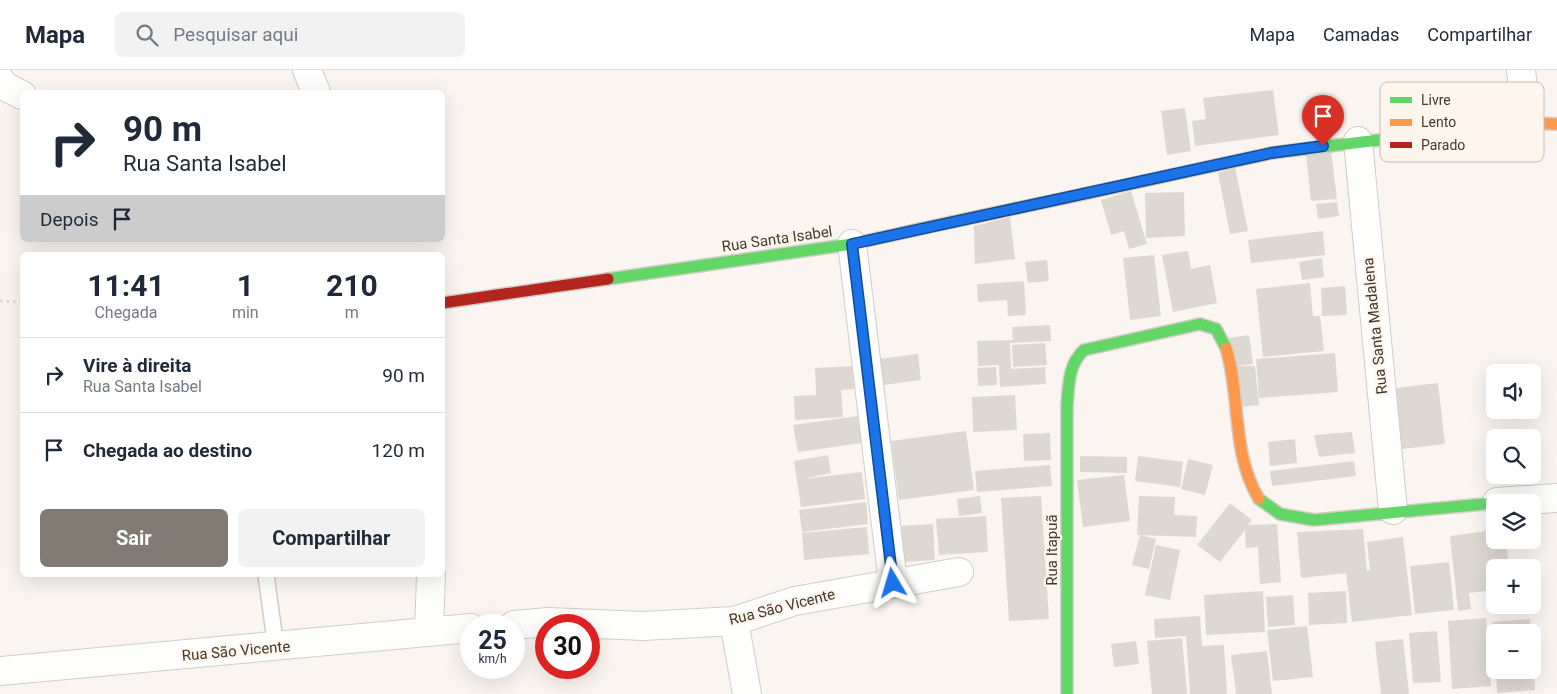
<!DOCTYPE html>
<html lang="pt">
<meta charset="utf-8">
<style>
:root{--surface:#fff;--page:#f2f2f3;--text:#1f2937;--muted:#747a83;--line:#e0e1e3;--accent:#827b73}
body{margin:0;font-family:Roboto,sans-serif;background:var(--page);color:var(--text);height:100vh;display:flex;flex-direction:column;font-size:19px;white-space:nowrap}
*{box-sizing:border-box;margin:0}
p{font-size:16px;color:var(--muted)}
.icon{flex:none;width:28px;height:28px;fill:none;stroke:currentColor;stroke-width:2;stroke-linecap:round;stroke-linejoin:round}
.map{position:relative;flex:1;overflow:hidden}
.sheet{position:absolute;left:20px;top:182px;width:425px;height:325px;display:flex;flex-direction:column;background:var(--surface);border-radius:8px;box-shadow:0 5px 20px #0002}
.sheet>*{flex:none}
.hud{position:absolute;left:20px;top:20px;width:425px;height:152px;border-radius:8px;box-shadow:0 5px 20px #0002;background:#fff;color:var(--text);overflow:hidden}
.buttons{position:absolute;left:1486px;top:294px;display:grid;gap:10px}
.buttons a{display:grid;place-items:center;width:55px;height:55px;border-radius:8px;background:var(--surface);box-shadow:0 5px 20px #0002;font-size:25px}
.speed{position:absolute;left:460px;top:544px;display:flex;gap:10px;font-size:25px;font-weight:700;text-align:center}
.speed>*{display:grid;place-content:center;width:65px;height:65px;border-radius:50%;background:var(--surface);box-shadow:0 5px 20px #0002;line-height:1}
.speed small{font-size:12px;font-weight:400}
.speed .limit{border:8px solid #d22;background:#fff;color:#111}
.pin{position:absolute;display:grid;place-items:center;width:42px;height:42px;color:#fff;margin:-51px -21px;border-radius:50% 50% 50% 0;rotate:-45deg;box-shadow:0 0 5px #0007}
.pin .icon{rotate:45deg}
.me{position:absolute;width:55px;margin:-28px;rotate:353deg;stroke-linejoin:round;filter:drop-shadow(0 0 4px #0008)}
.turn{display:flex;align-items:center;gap:18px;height:105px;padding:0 20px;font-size:22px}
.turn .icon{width:65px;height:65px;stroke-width:2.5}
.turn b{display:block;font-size:35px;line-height:42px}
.then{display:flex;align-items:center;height:48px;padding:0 20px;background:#0003;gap:10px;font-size:19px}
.eta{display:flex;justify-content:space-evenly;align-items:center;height:85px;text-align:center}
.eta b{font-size:30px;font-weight:700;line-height:35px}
.cta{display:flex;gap:10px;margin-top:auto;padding:10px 20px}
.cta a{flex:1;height:58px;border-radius:8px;background:var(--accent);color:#fff;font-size:20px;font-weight:700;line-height:58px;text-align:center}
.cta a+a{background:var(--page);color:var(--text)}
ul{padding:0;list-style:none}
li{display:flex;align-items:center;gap:15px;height:75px;padding:0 20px;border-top:1px solid var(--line)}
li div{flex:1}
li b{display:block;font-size:19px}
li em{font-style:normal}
header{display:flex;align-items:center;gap:30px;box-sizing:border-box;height:70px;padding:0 25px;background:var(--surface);border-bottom:1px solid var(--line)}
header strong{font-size:24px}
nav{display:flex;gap:28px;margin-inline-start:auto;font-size:18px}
.search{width:350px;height:45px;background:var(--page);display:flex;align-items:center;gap:12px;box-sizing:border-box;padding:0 18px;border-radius:8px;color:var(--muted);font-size:19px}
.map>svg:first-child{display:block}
.building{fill:#ded8d2}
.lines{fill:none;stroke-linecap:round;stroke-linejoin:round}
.lane-casing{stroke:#d3cdc6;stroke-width:18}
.street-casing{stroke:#d3cdc6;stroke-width:30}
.fast-casing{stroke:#d3cdc6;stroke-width:14}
.slow-casing{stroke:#d3cdc6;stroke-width:14}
.jam-casing{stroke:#d3cdc6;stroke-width:14}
.path{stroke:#dbd9d6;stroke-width:3;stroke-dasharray:2.5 4;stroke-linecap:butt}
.lane{stroke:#fefefd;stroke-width:15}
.street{stroke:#fefefd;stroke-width:28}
.fast{stroke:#63d668;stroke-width:11}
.slow{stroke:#ff974d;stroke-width:11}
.jam{stroke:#b3261e;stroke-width:11}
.route-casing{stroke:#114b97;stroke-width:12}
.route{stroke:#1a73e8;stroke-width:9}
.labels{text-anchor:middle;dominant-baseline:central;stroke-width:4.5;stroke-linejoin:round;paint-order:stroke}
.street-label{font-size:15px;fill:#42392f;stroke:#fef6ec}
.key{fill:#fef6ec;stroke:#c6bdb3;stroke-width:1}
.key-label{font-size:14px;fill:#42392f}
</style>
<header>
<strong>Mapa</strong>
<div class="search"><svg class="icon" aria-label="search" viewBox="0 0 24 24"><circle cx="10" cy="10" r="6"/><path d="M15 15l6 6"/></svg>Pesquisar aqui</div>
<nav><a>Mapa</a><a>Camadas</a><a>Compartilhar</a></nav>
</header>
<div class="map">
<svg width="1557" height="624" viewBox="0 0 1557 624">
<rect width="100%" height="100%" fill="#faf5f0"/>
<path class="building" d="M1273,20L1279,65L1195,76L1192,51L1206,49L1203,28Z
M1185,38L1191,81L1167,85L1161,41Z
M1331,81L1337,129L1311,131L1306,84Z
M1235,97L1248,161L1230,164L1218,103Z
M1131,121L1147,174L1129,179L1124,161L1111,165L1101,130Z
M1184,122L1185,166L1146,168L1145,123Z
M1337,132L1339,146L1318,149L1316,134Z
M1010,147L1015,189L975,194L974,156Z
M1323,161L1325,185L1251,193L1248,170Z
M1188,181L1191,199L1210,195L1217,233L1173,242L1162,185Z
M1154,185L1161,246L1130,250L1123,188Z
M1322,188L1324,207L1302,210L1299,192Z
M1047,190L1049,211L1028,213L1025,192Z
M1024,211L1026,245L1008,246L1007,230L978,232L977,214Z
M1310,213L1313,246H1320L1324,281L1263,287L1256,219Z
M1345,216L1347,245L1322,246L1321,218Z
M1050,255L1051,271L1010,273L1011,299L1045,297L1046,314L1000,317L999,295L978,296L977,271L1013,270L1012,257Z
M1249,265L1253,294L1237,296H1255L1259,335L1242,337L1229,268Z
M1045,273L1047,295L1013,297L1012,275Z
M1335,283L1338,322L1259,328L1256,289Z
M918,284L921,310L883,315L879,289Z
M852,296L854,319L841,320L843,347L795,350L794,326L816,325L815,298Z
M996,297L997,315L978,316L977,298Z
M1438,313L1445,374L1402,379L1396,318Z
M1015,325L1017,360L973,362L972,327Z
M858,346L862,373L798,382L793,355Z
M966,361L974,420L899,430L891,371Z
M1352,362L1355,383L1319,387L1314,365Z
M1050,363L1051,390L1024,391L1023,364Z
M1295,369L1297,393L1270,396L1268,372Z
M828,385L831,403L802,409L862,402L865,429L801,437L794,391Z
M1080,386L1127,387V403L1080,402Z
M1138,386L1183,392L1180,417L1135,411Z
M1188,389L1213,395L1205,425L1181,419Z
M1354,391L1356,406L1272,416L1270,401Z
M1050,395L1052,416L977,422L975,401Z
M1124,405L1130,451L1083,457L1077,410Z
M980,426L982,443L959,446L957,429Z
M1041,426L1049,549L1009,551L1001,428Z
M1139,426L1175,427L1174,445L1197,446L1196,467L1137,465Z
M866,432L868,454L802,462L799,440Z
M1230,433L1252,450L1248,455L1277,454L1281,512L1260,514L1258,477L1246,478L1245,460L1220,492L1197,475Z
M986,446L988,482L939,485L936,449Z
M933,454L935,490L903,492L901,456Z
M867,457L869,484L804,490L802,463Z
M1363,459L1367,501L1370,500L1367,472L1403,467L1412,545L1352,552L1346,503L1301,508L1297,462Z
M1495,460V470H1506L1509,498H1495V520L1469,523L1471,539L1458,541L1450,466Z
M1140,465L1156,469L1149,499L1132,495Z
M1156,475L1180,480L1170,530L1145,525Z
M1449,492L1454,540L1415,544L1410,496Z
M1263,521L1265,562L1206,565L1204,525Z
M1346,521L1347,553L1309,555L1308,523Z
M1293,525L1295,555L1268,557L1266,527Z
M1200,546L1202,576L1224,575L1227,624H1190L1186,566L1155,568L1154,549Z
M1486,548L1491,616L1452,619L1448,551Z
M1530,549L1531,562H1495L1494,571L1492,552Z
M1307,556L1313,607L1273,611L1267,560Z
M1437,561L1441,612L1413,613L1409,563Z
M1182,568L1187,624H1152L1147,571Z
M1403,569L1409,624H1381L1375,572Z
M1136,571L1139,594L1114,597L1111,574Z
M1267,581L1272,624H1236L1231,585Z
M1496,600H1534L1535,620L1497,623Z"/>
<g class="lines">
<defs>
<path id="lane" d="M266,505L276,578"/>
<path id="street" d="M307,0L316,22
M1521,0L1527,53
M0,10L6,17L22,25
M1358,71L1393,440
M852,174L893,513
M1497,432L1557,428
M734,551L747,624
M514,555L548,552L643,556L734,551L795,531L959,502
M429,562L431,505
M0,601L471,558"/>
<path id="fast" d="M1107,119L1271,83L1471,59
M608,209L852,174L924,158
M1259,429L1280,444L1314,450L1495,433
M1067,624V335C1069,314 1068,295 1084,280L1200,254L1216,259L1226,278"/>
<path id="slow" d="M1471,59L1527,53L1557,54
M924,158L1107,119
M1226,278C1241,326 1231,383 1259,429"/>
<path id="jam" d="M442,233L608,209"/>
</defs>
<use href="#lane" class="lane-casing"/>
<use href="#street" class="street-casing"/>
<use href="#fast" class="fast-casing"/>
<use href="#slow" class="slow-casing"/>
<use href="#jam" class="jam-casing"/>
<path class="path" d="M0,231L22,232"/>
<use href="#lane" class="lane"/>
<use href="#street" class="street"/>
<use href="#fast" class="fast"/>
<use href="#slow" class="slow"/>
<use href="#jam" class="jam"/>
</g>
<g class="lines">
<defs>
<path id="route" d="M893,513L852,174L1271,83L1323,76"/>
</defs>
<use href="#route" class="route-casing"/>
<use href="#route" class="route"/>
</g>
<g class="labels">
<g class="street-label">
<text transform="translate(777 169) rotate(-8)">Rua Santa Isabel</text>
<text transform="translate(1375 256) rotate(-96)">Rua Santa Madalena</text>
<text transform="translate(1052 480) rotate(-90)">Rua Itapuã</text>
<text transform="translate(782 537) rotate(-14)">Rua São Vicente</text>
<text transform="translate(236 581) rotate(-5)">Rua São Vicente</text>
</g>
</g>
<rect x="1380" y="12" width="164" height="80" rx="8" class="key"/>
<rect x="1390" y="27" width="22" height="6" fill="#63d668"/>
<rect x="1390" y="49" width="22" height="7" fill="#ff974d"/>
<rect x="1390" y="72" width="22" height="6" fill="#b3261e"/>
<g class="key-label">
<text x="1421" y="35">Livre</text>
<text x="1421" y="57">Lento</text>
<text x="1421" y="80">Parado</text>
</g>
</svg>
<div class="buttons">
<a><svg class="icon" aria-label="sound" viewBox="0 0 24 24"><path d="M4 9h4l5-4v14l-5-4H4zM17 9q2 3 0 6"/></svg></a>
<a><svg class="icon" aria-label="search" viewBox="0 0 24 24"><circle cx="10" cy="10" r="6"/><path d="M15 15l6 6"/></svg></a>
<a><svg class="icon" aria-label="layers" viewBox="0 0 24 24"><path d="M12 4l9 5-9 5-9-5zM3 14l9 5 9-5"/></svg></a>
<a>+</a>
<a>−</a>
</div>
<div class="speed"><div>25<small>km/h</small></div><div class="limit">30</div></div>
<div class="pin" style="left:1323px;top:76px;background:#d93025"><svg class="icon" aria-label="arrive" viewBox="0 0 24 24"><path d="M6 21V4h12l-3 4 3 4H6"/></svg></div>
<svg class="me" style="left:893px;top:513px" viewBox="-20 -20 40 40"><path d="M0-17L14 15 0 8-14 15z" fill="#1a73e8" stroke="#fff" stroke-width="4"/></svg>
<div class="hud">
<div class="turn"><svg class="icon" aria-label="right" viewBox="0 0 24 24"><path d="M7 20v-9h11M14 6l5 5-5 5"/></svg><div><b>90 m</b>Rua Santa Isabel</div></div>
<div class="then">Depois<svg class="icon" aria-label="arrive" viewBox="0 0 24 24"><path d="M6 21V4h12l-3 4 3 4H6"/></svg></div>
</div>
<section class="sheet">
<div class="eta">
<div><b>11:41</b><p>Chegada</p></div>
<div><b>1</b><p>min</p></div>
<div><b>210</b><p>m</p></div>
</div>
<ul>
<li><svg class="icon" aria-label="right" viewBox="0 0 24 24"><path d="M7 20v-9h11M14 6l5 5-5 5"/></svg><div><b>Vire à direita</b><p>Rua Santa Isabel</p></div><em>90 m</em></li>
<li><svg class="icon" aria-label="arrive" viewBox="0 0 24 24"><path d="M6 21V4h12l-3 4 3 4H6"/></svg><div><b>Chegada ao destino</b></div><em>120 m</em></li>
</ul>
<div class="cta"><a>Sair</a><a>Compartilhar</a></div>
</section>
</div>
